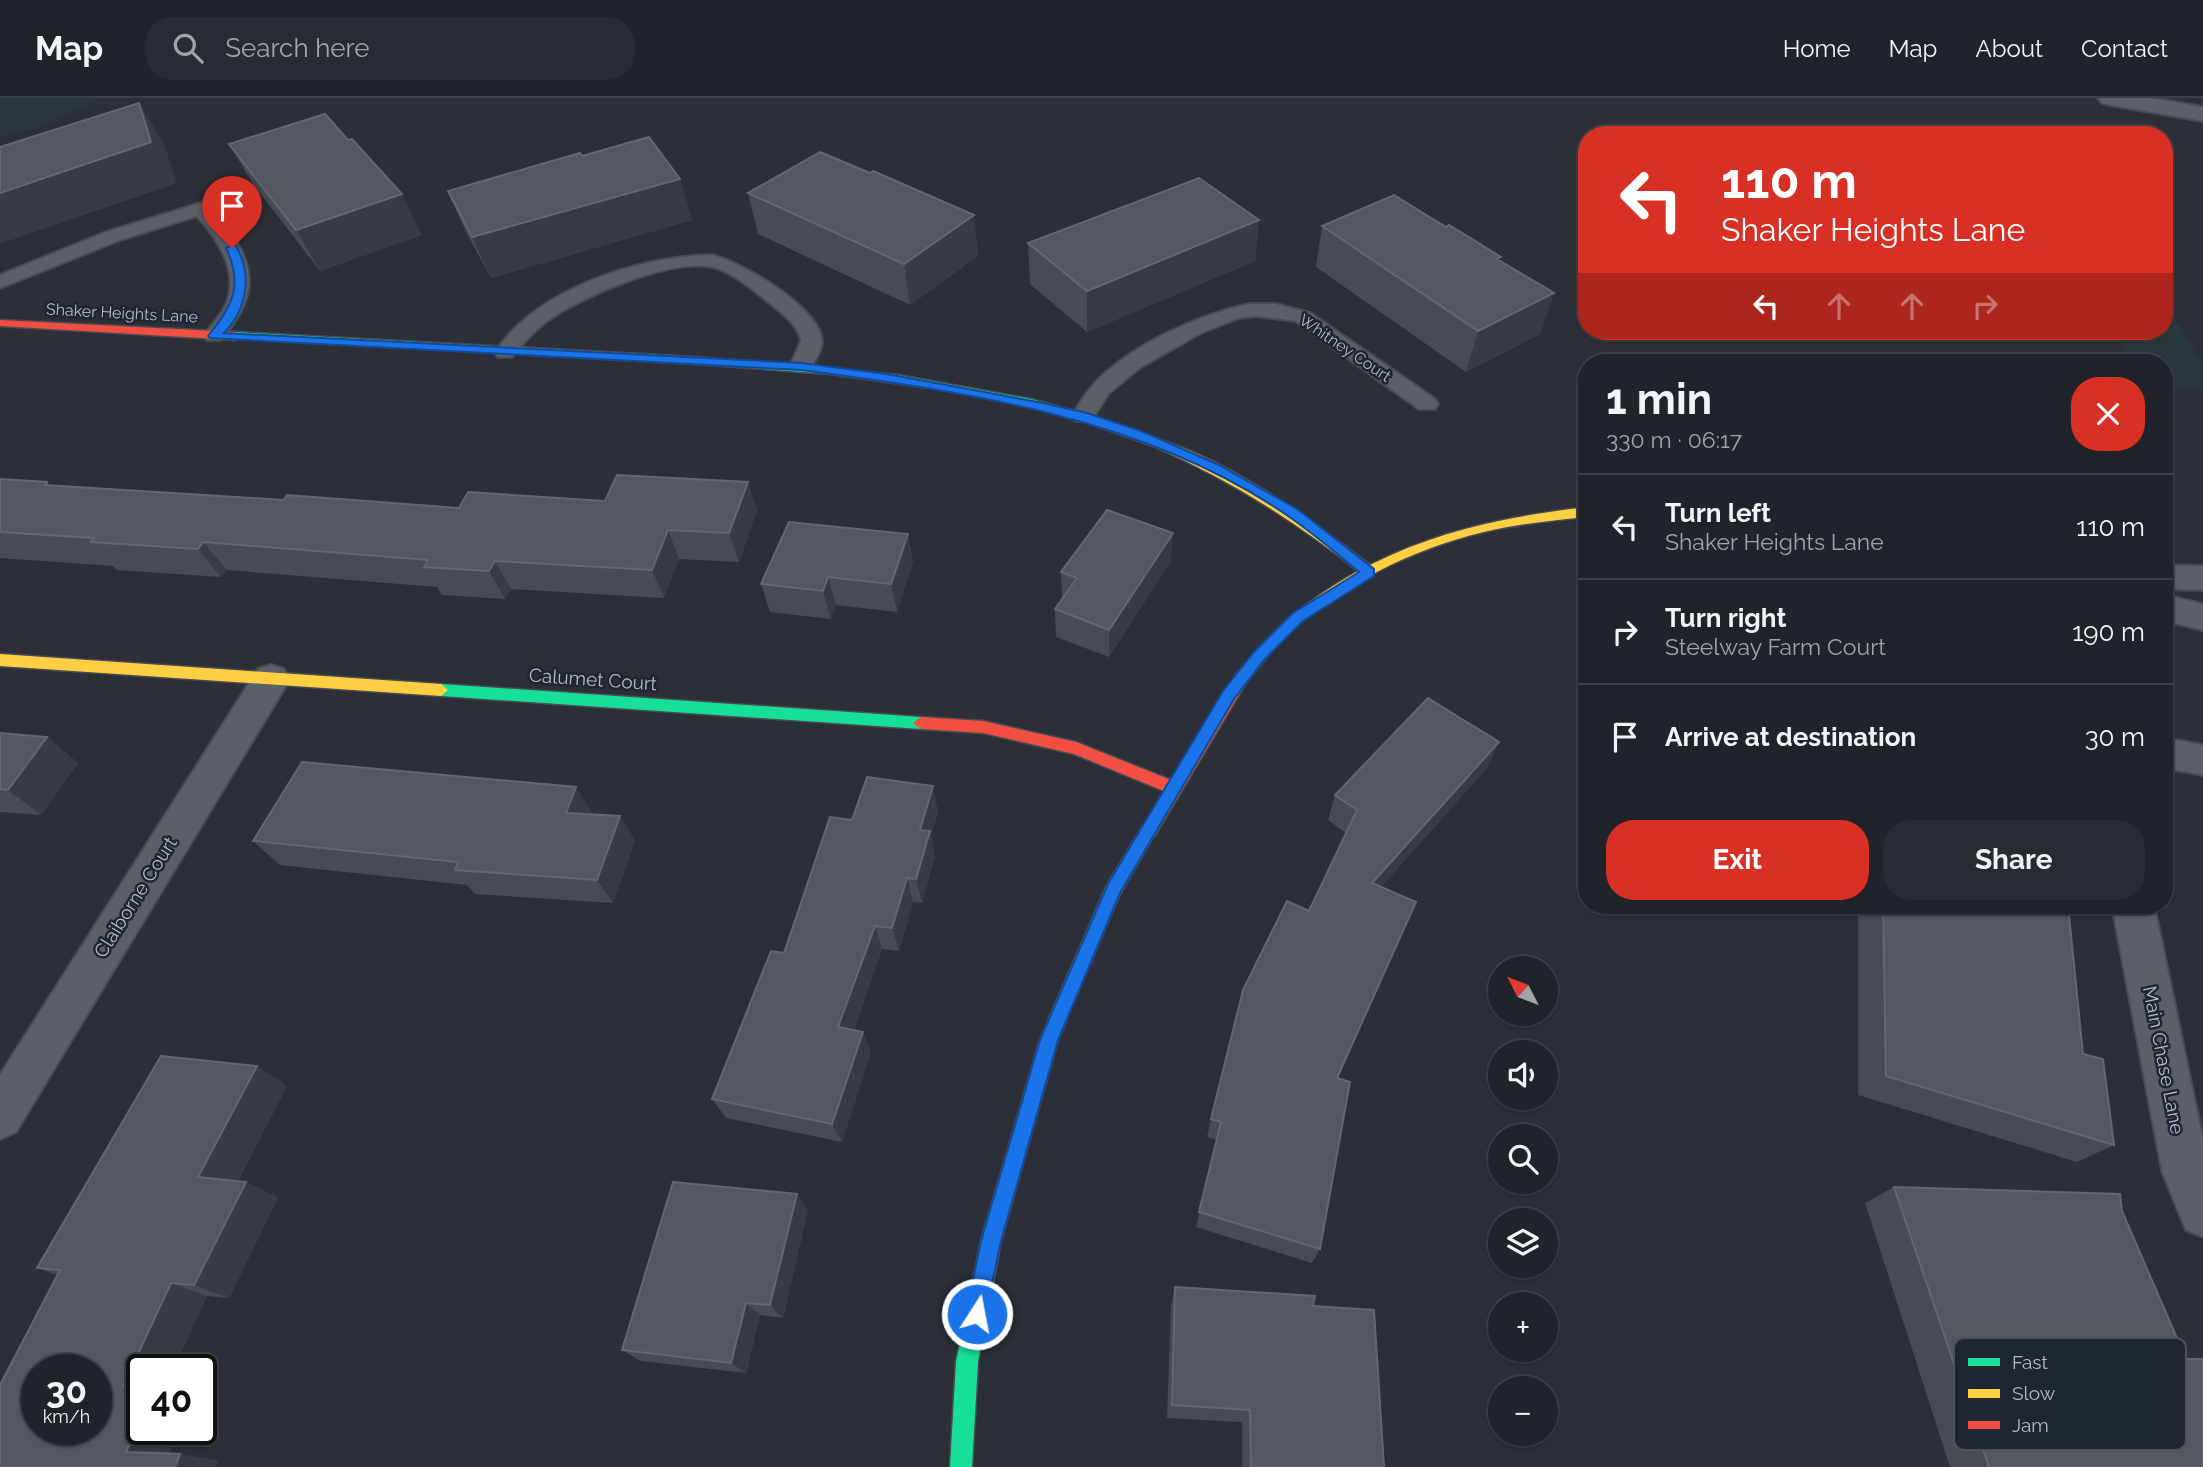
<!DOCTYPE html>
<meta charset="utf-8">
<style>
:root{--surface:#21232a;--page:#292b32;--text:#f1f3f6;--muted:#a2a4a8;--line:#3e4047;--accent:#d93025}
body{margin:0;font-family:Raleway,sans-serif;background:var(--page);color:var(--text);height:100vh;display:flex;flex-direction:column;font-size:26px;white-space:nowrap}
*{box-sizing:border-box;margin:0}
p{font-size:23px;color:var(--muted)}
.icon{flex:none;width:38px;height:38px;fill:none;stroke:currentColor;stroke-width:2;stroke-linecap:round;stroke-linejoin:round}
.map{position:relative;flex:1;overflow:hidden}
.sheet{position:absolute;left:1578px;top:256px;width:595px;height:560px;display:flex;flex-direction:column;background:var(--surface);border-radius:28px;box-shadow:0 2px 5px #0004,0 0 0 2px var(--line)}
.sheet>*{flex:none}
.hud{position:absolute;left:1578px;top:28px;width:595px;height:214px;border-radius:28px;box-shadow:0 2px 5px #0004,0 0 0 2px var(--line);background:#d93025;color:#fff;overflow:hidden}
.needle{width:46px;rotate:312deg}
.tools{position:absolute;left:1488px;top:858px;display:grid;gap:14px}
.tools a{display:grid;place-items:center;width:70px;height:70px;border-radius:50%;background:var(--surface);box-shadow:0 2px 5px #0004,0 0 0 2px var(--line);font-size:35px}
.speed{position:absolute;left:21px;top:1256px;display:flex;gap:14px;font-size:35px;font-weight:700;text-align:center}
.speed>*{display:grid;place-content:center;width:91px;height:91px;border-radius:50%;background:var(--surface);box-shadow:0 2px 5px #0004,0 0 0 2px var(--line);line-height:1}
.speed small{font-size:18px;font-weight:400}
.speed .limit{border:4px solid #111;border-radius:10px;background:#fff;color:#111}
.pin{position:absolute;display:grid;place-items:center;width:60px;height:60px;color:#fff;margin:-72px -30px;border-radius:50% 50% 50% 0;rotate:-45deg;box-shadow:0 0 7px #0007}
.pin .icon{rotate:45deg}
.me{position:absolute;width:77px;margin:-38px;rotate:11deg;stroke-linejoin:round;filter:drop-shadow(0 0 5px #0008)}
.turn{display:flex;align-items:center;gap:24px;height:147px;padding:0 28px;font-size:32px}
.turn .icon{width:91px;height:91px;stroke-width:2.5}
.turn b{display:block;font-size:49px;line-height:60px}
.lanes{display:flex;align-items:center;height:66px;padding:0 28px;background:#0003;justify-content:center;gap:35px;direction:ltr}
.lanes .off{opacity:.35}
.round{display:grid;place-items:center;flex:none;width:74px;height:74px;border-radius:28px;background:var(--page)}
.overview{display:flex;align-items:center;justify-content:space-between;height:119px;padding:0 28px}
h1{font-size:42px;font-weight:700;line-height:52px}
.primary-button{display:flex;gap:14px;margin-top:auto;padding:14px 28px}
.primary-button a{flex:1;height:80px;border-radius:28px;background:var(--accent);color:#fff;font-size:28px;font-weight:700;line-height:80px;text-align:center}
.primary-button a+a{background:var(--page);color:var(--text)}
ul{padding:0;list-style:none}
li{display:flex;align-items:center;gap:21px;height:105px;padding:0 28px;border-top:2px solid var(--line)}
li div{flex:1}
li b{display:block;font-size:26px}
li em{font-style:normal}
header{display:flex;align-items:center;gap:42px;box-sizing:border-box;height:98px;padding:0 35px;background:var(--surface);border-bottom:2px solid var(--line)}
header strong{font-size:33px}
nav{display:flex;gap:38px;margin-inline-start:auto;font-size:24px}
.search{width:490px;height:63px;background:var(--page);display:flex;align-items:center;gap:18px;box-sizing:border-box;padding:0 24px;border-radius:28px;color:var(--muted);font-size:26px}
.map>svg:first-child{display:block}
.green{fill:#29383e}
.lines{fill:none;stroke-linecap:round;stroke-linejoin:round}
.lane-casing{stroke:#484b51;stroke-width:4}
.street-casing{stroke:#484b51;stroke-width:4}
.fast-casing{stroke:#484b51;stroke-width:3}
.slow-casing{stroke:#484b51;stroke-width:3}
.jam-casing{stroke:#484b51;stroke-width:3}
.lane{fill:#5b5f67;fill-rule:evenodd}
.street{fill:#5b5f67;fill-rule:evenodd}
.fast{fill:#16e098;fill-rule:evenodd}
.slow{fill:#ffcf43;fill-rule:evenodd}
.jam{fill:#f24e42;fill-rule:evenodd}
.wall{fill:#484b54}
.shaded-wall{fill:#383b43}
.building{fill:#545760;stroke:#636771;stroke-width:2;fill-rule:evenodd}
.route{fill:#1a73e8;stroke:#114b97;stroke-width:2}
.labels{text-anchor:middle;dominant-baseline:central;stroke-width:5;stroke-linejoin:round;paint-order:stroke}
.far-street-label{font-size:16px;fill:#b6bbc9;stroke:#1f2533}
.street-label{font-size:19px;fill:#b6bbc9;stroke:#1f2533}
.key{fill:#1f2533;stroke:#4c5260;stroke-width:2}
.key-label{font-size:19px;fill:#b6bbc9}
</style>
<header>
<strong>Map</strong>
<div class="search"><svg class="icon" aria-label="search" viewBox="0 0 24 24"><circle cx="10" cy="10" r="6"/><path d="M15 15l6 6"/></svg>Search here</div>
<nav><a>Home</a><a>Map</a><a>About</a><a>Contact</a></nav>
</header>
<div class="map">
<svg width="2203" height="1369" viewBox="0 0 2203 1369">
<rect width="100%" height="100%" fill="#2c2f38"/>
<path class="green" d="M0,0H103L38,30L0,38Z
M2165,205L2203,266V292L2165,289V264H2131L2113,233H2165Z"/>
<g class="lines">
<defs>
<path id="lane" d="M201,105C213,108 221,122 228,131C260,175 254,202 221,242H207L204,238C211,227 220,219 226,207C240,173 218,142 197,118L120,142L0,190V177L106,134Z
M712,157C741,164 820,209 822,243C822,253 814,264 808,273H794L790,268L801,243C798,226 780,213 767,203C752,191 731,173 712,169C671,160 579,199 546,224C533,234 523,245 512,259H498L495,254C537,191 639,158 712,157Z
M1249,206H1276L1310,215L1435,301L1438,306L1435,311H1419L1296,223L1256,218L1239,220L1201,235L1141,269L1109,295L1091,323H1075L1072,318C1078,307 1085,296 1093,287C1128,248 1198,217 1249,206Z"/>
<path id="street" d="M2098,0H2151L2203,9V23L2110,7L2102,5Z
M2165,467L2203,468V492L2165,491Z
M2165,497L2203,506V532L2165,523Z
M271,567L284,571L289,581L284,591L16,1034L0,1041V977L258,571Z
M2165,640L2203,647V677L2165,670Z
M2112,807H2154L2203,1042V1139L2186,1132L2162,1073Z"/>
<path id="fast" d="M235,234L696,259L898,277L1031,301L1100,320L1161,342L1163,345L1157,349L1153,348L1091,326L1030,309L965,295L830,276L696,266L231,240V236Z
M441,586L921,619L929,625L921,631L441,598L434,592Z
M1057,915L1063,917L1066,923L1058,942L1001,1143L978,1264L972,1369H950L956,1264L981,1143L1040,942L1051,917Z"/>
<path id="slow" d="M1157,341C1229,362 1310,421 1370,467C1439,432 1511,418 1587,409V419C1557,422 1527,425 1497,431C1425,446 1351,480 1296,529C1277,545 1261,565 1246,585H1236L1234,581L1236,577C1272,531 1307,502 1358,473C1294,422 1228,381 1153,348L1151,345Z
M0,556L441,586L448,592L441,598L0,568Z
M1148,727L1154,729L1156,734L1120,796L1063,929L1057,931L1051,929L1048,923L1107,787L1142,729Z"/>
<path id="jam" d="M0,222L235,234L241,238L235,242L0,228Z
M1241,575L1246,577L1248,581L1246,585L1154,739L1148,741L1142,739L1140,734L1164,693L1074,656L983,635L921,631L913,625L921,619L983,623L1076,644L1171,682L1236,577Z"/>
</defs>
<use href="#lane" class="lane-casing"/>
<use href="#street" class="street-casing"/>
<use href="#fast" class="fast-casing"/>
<use href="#slow" class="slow-casing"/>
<use href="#jam" class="jam-casing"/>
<use href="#lane" class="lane"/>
<use href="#street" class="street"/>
<use href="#fast" class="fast"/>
<use href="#slow" class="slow"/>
<use href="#jam" class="jam"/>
</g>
<path class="wall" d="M229,46L422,137L320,173L253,86Z
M582,58L680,81L692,122L491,180L466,134L448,93Z
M748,95L974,117L978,158L910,207L758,136Z
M1259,122L1255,163L1087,234L1030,186L1028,145Z
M1322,128L1500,162L1554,195L1540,236L1466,274L1316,169Z
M0,381L47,384L49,387L284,402L459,410L605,403L748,384L757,412L739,464L679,461L664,500L511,491L505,501L442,497L437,489L227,472L221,479L117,472L113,468L0,460Z
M908,436L913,464L897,514L836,507L831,521L770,514L761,486Z
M1171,463L1109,559L1056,539L1055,511L1062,500L1061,474Z
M0,635L47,639L78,665L41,717L0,714Z
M1499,644L1487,670L1381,789L1337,981L1320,1151L1312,1165L1196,1129L1217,1042L1207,1039L1211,1021L1346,735L1328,722L1335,697Z
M938,713L931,738L935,757L922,805L913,804L899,853L882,851L854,932L871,954L842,1044L726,1020L712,1001L784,855L852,722Z
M592,714L591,717L620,718L635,743L613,805L475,796L467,787L280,767L253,743Z
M1858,807H2068L2083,956L2114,1047L2077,1064L1858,997Z
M257,968L287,988L238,1083L246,1084L278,1100L229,1200L207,1198L142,1332H179L168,1356H180L219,1363L0,1369L57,1177L37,1170Z
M1894,1089L2122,1113L2203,1369H1950L1865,1105Z
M808,1112L783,1220L760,1217L746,1275L641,1263L622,1252Z
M1175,1189L1313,1208L1384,1369H1242V1324L1167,1320L1171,1208Z"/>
<path class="shaded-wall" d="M139,5L164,46L177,85L0,146V95Z
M680,81L692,122L491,180L472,139Z
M402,96L422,137L320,173L296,132Z
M974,117L978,158L910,207L904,166Z
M1259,122L1255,163L1087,234V193Z
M1554,195L1540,236L1466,274L1478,233Z
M748,384L757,412L739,464L729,435Z
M668,432L679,461L664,500L652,472Z
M1173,435L1171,463L1109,559V532Z
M908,436L913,464L897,514L891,486Z
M203,444L227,472L221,479L198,451Z
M495,463L511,491L505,501L489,473Z
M828,479L836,507L831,521L823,493Z
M47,639L78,665L41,717L8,692Z
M1499,644L1487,670L1363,809L1372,785Z
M933,688L938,713L931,738L935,757L922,805L916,781L920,732Z
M576,689L592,714L582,740L566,715Z
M620,718L635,743L613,805L597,782Z
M907,780L913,804L899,853L892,830Z
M875,828L882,851L847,950L838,929Z
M863,934L871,954L842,1044L832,1026Z
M257,968L287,988L231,1096L198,1079Z
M246,1084L278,1100L229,1200L194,1187Z
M797,1096L808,1112L783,1220L770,1207Z
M171,1185L207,1198L174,1272H142V1292L123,1288Z
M746,1205L760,1217L746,1275L731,1265Z
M142,1319V1332H179L166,1361L126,1354Z
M180,1356L219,1363L216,1369H175Z"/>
<path class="building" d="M139,5L151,44L0,95V49Z
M325,16L348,42L352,41L402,96L296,132L229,46Z
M649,39L680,81L472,139L448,93L580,55L582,58Z
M820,54L870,75L873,73L974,117L904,166L748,95Z
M1199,80L1259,122L1087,193L1028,145Z
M1394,97L1446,129L1449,127L1501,159L1497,161L1554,195L1478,233L1322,128Z
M617,377L748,384L729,435L668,432L652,472L495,463L489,473L424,469L428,462L203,444L198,451L91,444L94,440L0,434V381L47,384L45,387L284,402L287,397L459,410L468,394L605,403Z
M1107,412L1173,435L1109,532L1055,511L1077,480L1061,474Z
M789,424L908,436L891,486L828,479L823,493L761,486Z
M1428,600L1499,644L1372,785L1416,804L1337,980L1350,984L1320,1151L1199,1114L1221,1024L1211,1021L1243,892L1287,803L1309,813L1357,712L1335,697Z
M0,635L47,639L8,692L0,691Z
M302,664L576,689L566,715L620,718L597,782L455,772L458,764L253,743Z
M867,679L933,688L920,732L930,733L916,781L907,780L892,830L875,828L838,929L863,934L832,1026L712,1001L771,853L784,855L830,719L852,722Z
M1883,807H2068L2083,956L2103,961L2114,1047L1886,978Z
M161,958L257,968L198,1079L246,1084L194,1187L171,1185L123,1288L142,1289V1319L126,1354L180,1356L175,1369H0V1287L60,1172L37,1170ZM37,1272H96V1332H37Z
M673,1084L797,1096L770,1207L746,1205L731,1265L622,1252Z
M1894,1089L2120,1096L2122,1113L2186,1261H2203V1369H1989Z
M1175,1189L1315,1198L1313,1208L1374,1212L1384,1369H1251L1250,1312L1172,1307Z"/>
<path class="route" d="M232,147L236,148C253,177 247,211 224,235L801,265L887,276L1043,305L1087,315L1141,333L1217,366L1297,411L1374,471V478L1303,523L1264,562L1234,601L1120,795L1058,942L1001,1143L984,1223L977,1226L969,1223L966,1216L981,1143L1040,942L1108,786L1223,593L1254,554L1293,515L1359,474C1336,455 1313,435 1288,418C1147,320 968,294 801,272L210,240L208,238C232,208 244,188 226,150Z"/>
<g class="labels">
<g class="far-street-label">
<text transform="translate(122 215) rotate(3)">Shaker Heights Lane</text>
<text transform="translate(1345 250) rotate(34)">Whitney Court</text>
</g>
<g class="street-label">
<text transform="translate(593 581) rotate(4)">Calumet Court</text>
<text transform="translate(135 799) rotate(-58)">Claiborne Court</text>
<text transform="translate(2164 962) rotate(79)">Main Chase Lane</text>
</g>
</g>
<rect x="1954" y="1240" width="232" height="112" rx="10" class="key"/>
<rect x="1968" y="1260" width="32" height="8" fill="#16e098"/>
<rect x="1968" y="1291" width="32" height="9" fill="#ffcf43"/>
<rect x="1968" y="1323" width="32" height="8" fill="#f24e42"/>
<g class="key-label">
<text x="2012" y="1271">Fast</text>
<text x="2012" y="1302">Slow</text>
<text x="2012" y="1334">Jam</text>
</g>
</svg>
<div class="tools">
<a><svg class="needle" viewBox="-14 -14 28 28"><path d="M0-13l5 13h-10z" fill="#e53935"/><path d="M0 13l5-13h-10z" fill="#a2a4a8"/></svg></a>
<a><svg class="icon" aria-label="sound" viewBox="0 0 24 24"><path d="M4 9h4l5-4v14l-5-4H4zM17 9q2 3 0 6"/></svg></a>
<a><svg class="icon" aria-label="search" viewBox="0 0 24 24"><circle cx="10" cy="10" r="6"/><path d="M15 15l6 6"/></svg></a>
<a><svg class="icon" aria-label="layers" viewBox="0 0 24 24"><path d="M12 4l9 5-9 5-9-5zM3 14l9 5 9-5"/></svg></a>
<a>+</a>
<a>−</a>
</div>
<div class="speed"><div>30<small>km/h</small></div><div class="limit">40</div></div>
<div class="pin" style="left:232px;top:150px;background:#d93025"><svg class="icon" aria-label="arrive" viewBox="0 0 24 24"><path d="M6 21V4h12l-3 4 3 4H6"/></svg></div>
<svg class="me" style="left:977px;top:1216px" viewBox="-20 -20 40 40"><circle r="17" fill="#1a73e8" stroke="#fff" stroke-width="3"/><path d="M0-11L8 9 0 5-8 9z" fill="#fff"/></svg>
<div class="hud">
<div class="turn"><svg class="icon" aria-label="left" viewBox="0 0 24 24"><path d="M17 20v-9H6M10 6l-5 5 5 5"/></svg><div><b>110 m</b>Shaker Heights Lane</div></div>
<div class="lanes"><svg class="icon" aria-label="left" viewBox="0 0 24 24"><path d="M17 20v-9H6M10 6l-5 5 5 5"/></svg><svg class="icon off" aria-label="ahead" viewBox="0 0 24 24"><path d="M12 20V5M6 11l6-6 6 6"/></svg><svg class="icon off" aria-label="ahead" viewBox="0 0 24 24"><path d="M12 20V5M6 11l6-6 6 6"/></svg><svg class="icon off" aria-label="right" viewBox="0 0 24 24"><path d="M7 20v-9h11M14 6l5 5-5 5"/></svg></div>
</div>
<section class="sheet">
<div class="overview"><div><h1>1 min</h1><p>330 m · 06:17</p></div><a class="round" style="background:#d93025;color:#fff"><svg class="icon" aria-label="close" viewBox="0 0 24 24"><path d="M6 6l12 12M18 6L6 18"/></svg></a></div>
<ul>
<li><svg class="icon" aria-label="left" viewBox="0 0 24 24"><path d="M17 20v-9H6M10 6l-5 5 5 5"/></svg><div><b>Turn left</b><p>Shaker Heights Lane</p></div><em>110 m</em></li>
<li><svg class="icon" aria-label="right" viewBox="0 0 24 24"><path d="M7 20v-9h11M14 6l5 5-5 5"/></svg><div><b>Turn right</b><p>Steelway Farm Court</p></div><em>190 m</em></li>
<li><svg class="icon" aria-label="arrive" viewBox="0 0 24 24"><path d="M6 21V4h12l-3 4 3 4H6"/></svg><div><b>Arrive at destination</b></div><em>30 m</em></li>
</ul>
<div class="primary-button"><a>Exit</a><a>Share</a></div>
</section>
</div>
